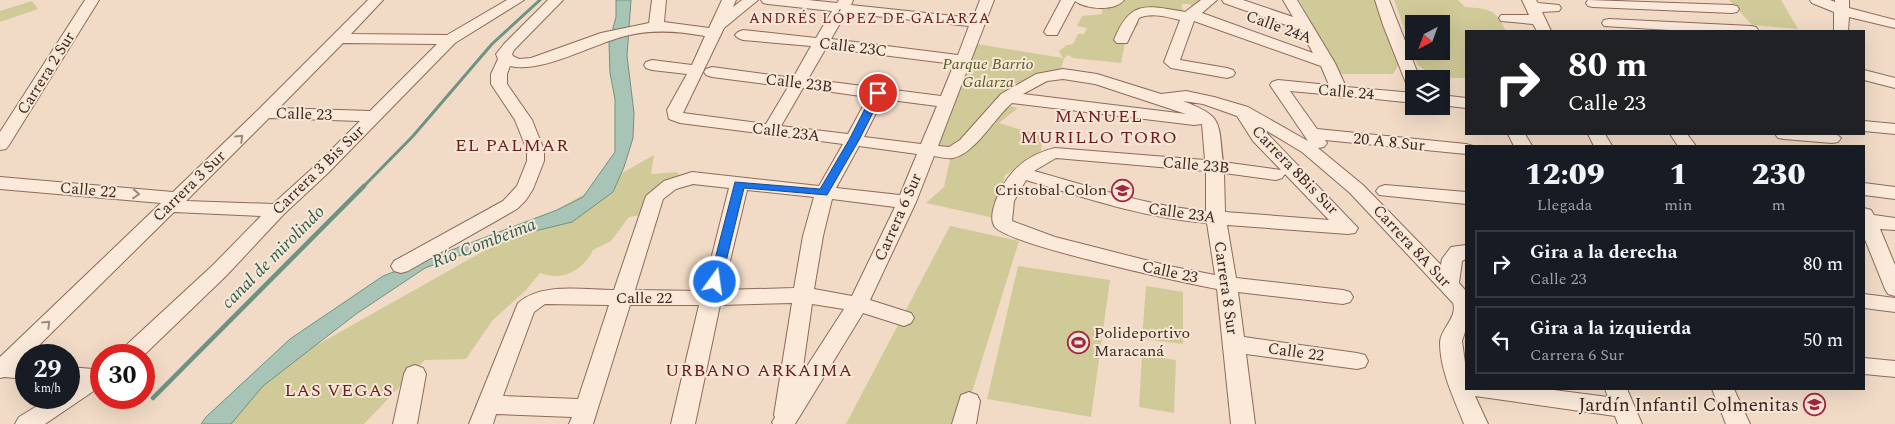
<!DOCTYPE html>
<html lang="es">
<meta charset="utf-8">
<style>
:root{--surface:#171b24;--page:#242831;--text:#f1f3f6;--muted:#9ea1a6;--line:#363941}
body{margin:0;font-family:Spectral,serif;background:var(--page);color:var(--text);height:100vh;display:flex;flex-direction:column;font-size:19px;white-space:nowrap}
*{box-sizing:border-box;margin:0}
p{font-size:16px;color:var(--muted)}
.icon{flex:none;width:28px;height:28px;fill:none;stroke:currentColor;stroke-width:2;stroke-linecap:round;stroke-linejoin:round}
.map{position:relative;flex:1;overflow:hidden}
.drawer{position:absolute;left:1465px;top:145px;width:400px;height:245px;display:flex;flex-direction:column;background:var(--surface);border-radius:0px;box-shadow:0 5px 20px #0002}
.drawer>*{flex:none}
.banner{position:absolute;left:1465px;top:30px;width:400px;height:105px;border-radius:0px;box-shadow:0 5px 20px #0002;background:#202124;color:#fff;overflow:hidden}
.needle{width:32px;rotate:221deg}
.fabs{position:absolute;left:1405px;top:15px;display:grid;gap:10px}
.fabs a{display:grid;place-items:center;width:45px;height:45px;border-radius:0px;background:var(--surface);box-shadow:0 5px 20px #0002;font-size:25px}
.speed{position:absolute;left:15px;top:344px;display:flex;gap:10px;font-size:25px;font-weight:700;text-align:center}
.speed>*{display:grid;place-content:center;width:65px;height:65px;border-radius:50%;background:var(--surface);box-shadow:0 5px 20px #0002;line-height:1}
.speed small{font-size:12px;font-weight:400}
.speed .limit{border:8px solid #d22;background:#fff;color:#111}
.pin{position:absolute;display:grid;place-items:center;width:42px;height:42px;color:#fff;margin:-21px;border:2px solid #fff;border-radius:50%;box-shadow:0 1px 5px #0007}
.me{position:absolute;width:55px;margin:-28px;rotate:14deg;stroke-linejoin:round;filter:drop-shadow(0 0 4px #0008)}
.turn{display:flex;align-items:center;gap:18px;height:105px;padding:0 20px;font-size:22px}
.turn .icon{width:65px;height:65px;stroke-width:2.5}
.turn b{display:block;font-size:35px;line-height:42px}
.eta{display:flex;justify-content:space-evenly;align-items:center;height:85px;text-align:center}
.eta b{font-size:30px;font-weight:800;line-height:35px}
ul{padding:0;list-style:none}
li{display:flex;align-items:center;gap:15px;height:68px;margin:0 10px 8px;padding:0 10px;border:2px solid var(--line);border-radius:0px}
li div{flex:1}
li b{display:block;font-size:19px}
li em{font-style:normal}
.map>svg:first-child{display:block}
.green{fill:#d0ca99;fill-rule:evenodd}
.water{fill:#a8c4b6;stroke:#6e9382}
.lines{fill:none;stroke-linecap:round;stroke-linejoin:round}
.stream-far1{stroke:#6e9382;stroke-width:3}
.stream{stroke:#6e9382;stroke-width:4.5}
.minor-casing{stroke:#8e6a5a;stroke-width:2}
.minor{fill:#fbeada;fill-rule:evenodd}
.oneway{stroke:#9c887c}
.route{fill:#1a73e8;stroke:#114b97}
.labels{text-anchor:middle;dominant-baseline:central;stroke-width:4;stroke-linejoin:round;paint-order:stroke}
.far-neighbourhood-label{font-size:15px;letter-spacing:1px;fill:#6c1c1d;stroke:#f8e7d6}
.street-label{font-size:16px;fill:#3d271f;stroke:#f8e7d6}
.park-label{font-size:16px;font-style:italic;fill:#595b24;stroke:#f8e7d6}
.poi-label{font-size:16px;fill:#3d271f;stroke:#f8e7d6;text-anchor:end}
.neighbourhood-label{font-size:18px;letter-spacing:1px;fill:#6c1c1d;stroke:#f8e7d6}
.water-label{font-size:18px;font-style:italic;fill:#2e5e50;stroke:#f8e7d6}
.near-poi-label{font-size:19px;fill:#3d271f;stroke:#f8e7d6;text-anchor:end}
</style>
<div class="map">
<svg width="1895" height="424" viewBox="0 0 1895 424">
<rect width="100%" height="100%" fill="#f1dbc6"/>
<path class="green" d="M1109,0H1203L1194,9L1190,4H1182L1183,14L1156,13L1152,18L1144,13L1136,16L1139,24L1126,38L1121,63L1072,58L1069,55L1064,58L1061,69L1022,85L991,103L952,151L932,149L971,43L1063,58L1059,51L1067,45L1073,44L1078,34H1084L1087,28L1077,26L1082,16L1102,14V8H1106Z
M1299,0H1379L1402,59L1393,74H1337L1335,67Z
M1394,0H1458L1465,7C1489,9 1495,8 1506,31H1466V78H1434L1417,64ZM1414,24H1441V51H1414Z
M1729,0H1781L1798,29L1752,25Z
M32,1L38,9L0,22V11Z
M1005,105L1018,108L999,123L1042,136L1041,152L1005,175L994,218L926,203L944,187L951,155Z
M654,155L651,174L677,172L682,178L641,215L629,217L611,241L593,250C584,270 562,282 540,273L526,290L492,321L466,359L425,360L364,424H227L269,372Z
M950,226L1019,241L962,424H846Z
M1018,266L1110,280L1091,417L987,399Z
M1146,286L1183,292V344L1142,339Z
M1142,355L1176,360L1174,413L1139,407Z"/>
<path class="water" d="M616,0H631L627,56L634,113L633,138L624,167L613,192L572,222L514,236L425,268L356,314L263,386L231,424H201L206,417L290,339L383,276L557,210L583,197L615,152V99L610,73L609,43L616,17Z"/>
<g class="lines">
<path class="stream-far1" d="M363,187L413,136L492,44L540,0"/>
<path class="stream" d="M153,398L364,186"/>
<defs>
<path id="minor" d="M85,0H99L9,145L6,149L0,150V132Z
M368,0H383L351,34L447,35L507,0H524L455,43L328,173L284,214L227,275L144,355H119L122,349L213,265L261,216L174,212L29,355H26L22,362L26,363V379L5,377L0,378V357L161,203L0,189V177L173,192L259,109ZM343,43L437,44L370,111L279,108ZM269,118L360,121L316,165L273,204L186,201Z
M548,0H563L514,50L512,54L513,56L519,59L531,58L601,33L649,23L652,0H666L664,22L709,28L722,0H736L733,7L742,0H758L724,28L683,113L766,124L788,87L712,77L706,75L704,72L706,69L712,67L793,78L811,46L743,40L738,38L735,35L738,32L743,30L816,38L832,11L768,4L763,3L761,0H808L837,3L839,0H853L851,5L973,18L980,0H994L938,146L949,147L960,140L1001,94L1036,74L1063,69L1097,74L1161,94L1186,91L1214,97L1248,107L1308,141L1270,85L1272,82L1278,80L1329,85L1321,66L1194,21L1180,60L1227,68L1233,70L1235,73L1233,76L1227,78L1171,68L1164,62L1180,20C1168,17 1150,12 1139,18L1127,43H1117L1114,40C1130,0 1146,5 1185,12L1201,0H1217L1202,13L1313,53L1300,30L1224,3L1222,0H1243L1293,17L1283,0H1297L1335,63L1346,87L1414,93V103L1347,96L1341,98L1334,95L1290,91L1317,129L1466,144L1473,146H1466V154L1325,140L1327,143L1324,147L1318,148L1363,185L1441,265L1442,259L1451,247L1466,245V259L1462,261L1459,283L1466,291V329L1462,341L1466,370V389H1546L1608,397L1605,389H1627L1642,424H1618L1615,416L1475,396L1488,424H1464C1454,398 1440,371 1440,342C1441,328 1458,317 1453,303L1350,193L1302,152L1262,128L1358,228L1355,233L1348,234L1227,225L1236,278L1343,290L1350,292L1353,297L1350,302L1343,304L1238,292L1244,337L1357,353L1365,355L1368,361L1365,367L1357,369L1246,354L1255,424H1231L1217,289C1186,283 1009,245 995,227C988,218 996,199 1000,191C1012,167 1030,154 1055,148L1205,160L1202,124L1194,125L1012,103C995,117 975,154 953,158C947,159 940,157 934,156L916,202L870,300L911,313L914,318L911,323L904,326L863,313L795,424H773L772,422L775,417L774,415L792,303L720,305L695,424H671L699,305H630L593,424H569L572,417L496,414L493,424H469L518,303C541,282 584,290 614,290L646,196L664,181L692,172L819,186L843,144L680,123L669,119L667,110L687,74L652,70L646,68L644,65L646,62L652,60L692,65L705,36C678,31 652,29 625,36C593,44 541,74 510,66L507,74V84L532,120L544,150V161L533,189L526,200L517,209L408,271L401,273L394,271L391,266L394,261L503,201L517,186L527,161V150L515,120L491,84V74L498,59L496,54L504,44ZM846,13L969,26L958,55L831,39ZM826,48L954,64L941,96L808,79ZM1063,79L1095,84L1186,114L1023,94L1047,81ZM803,88L868,97L848,134L781,126ZM883,99L937,106L921,144L864,137ZM1183,101L1203,104L1237,116L1253,141L1281,170L1223,162C1218,121 1224,117 1183,101ZM859,146L917,154L900,195L836,188ZM1056,158L1206,171V211C1147,206 1092,187 1034,171ZM1224,173L1276,180L1282,178L1285,174L1329,220L1225,212ZM1026,180C1086,198 1144,218 1207,223L1215,275L1169,266L1055,237L1012,221L1014,201ZM693,184L729,188L703,291L635,290L663,199L676,189ZM747,190L814,197L803,236L794,288L723,290ZM832,199L895,207L852,296L814,289L823,236ZM545,304L609,305L578,399L503,396L534,312ZM812,304L844,309L802,374Z
M1061,0H1124C1115,12 1085,9 1075,1L1057,35H1047L1044,32Z
M1375,0H1389L1420,79H1414V88L1408,86L1406,83L1383,25Z
M1522,0H1536L1538,3L1559,5L1561,8L1559,11L1542,12L1551,31H1537L1533,24L1501,21L1499,18L1501,15H1529Z
M1588,0L1732,5L1737,6L1739,9L1737,12L1732,13L1593,7L1588,6L1586,3Z
M1810,0H1830L1835,2V0H1849V8L1895,20V28L1849,17L1848,31H1834V12L1812,3Z
M1609,19L1751,26L1756,27L1758,30L1686,31L1604,26L1602,23L1604,20Z
M1864,70L1895,78V88L1864,80Z
M1441,95L1466,98V108L1441,105Z
M1864,121L1895,124V134L1864,131Z
M1508,134H1525L1532,146H1514Z
M1588,134H1605L1612,146H1594Z
M1670,134H1687L1696,146H1678Z
M1775,134H1836L1841,138L1838,142L1832,143L1784,139L1778,138Z
M1864,183L1895,187V199L1864,195Z
M1385,185L1466,192V204L1379,195L1376,191L1379,187Z
M1864,208L1871,210L1874,215L1895,218V230L1880,229L1895,265V296L1888,294L1885,289L1864,237Z
M1864,294L1895,298V312L1864,308Z
M1864,358L1895,361V377L1864,374Z
M415,365L423,368L426,374L417,424H393L404,374L407,368Z
M69,367L93,369L101,367V386L45,424H15L19,417L50,398H69L70,384L69,383Z
M1712,389H1734L1750,424H1726Z
M969,392L977,395L980,401L976,424H952L961,395Z"/>
</defs>
<use href="#minor" class="minor-casing"/>
<use href="#minor" class="minor"/>
</g>
<defs><path id="oneway-chevron" d="M-2-3.5L2.5 0L-2 3.5" fill="none" stroke-width="1.6" stroke-linecap="round" stroke-linejoin="round" transform="scale(1.25)"/></defs>
<g class="oneway">
<use href="#oneway-chevron" transform="translate(240 138) rotate(-44)"/>
<use href="#oneway-chevron" transform="translate(136 194) rotate(5)"/>
<use href="#oneway-chevron" transform="translate(47 324) rotate(-44)"/>
</g>
<path class="route" d="M878,90L883,93L859,140L827,195L744,188L721,282L715,286L711,285L709,282L735,182L820,189L849,140L873,93Z"/>
<defs>
<symbol id="school-ring" viewBox="-11 -11 22 22"><circle r="9.5" fill="#f8e7d6" stroke="#a02743" stroke-width="1.5"/><path d="M0-5L7-2L0 1L-7-2ZM-4 1L0 2.5L4 1V4Q0 6-4 4Z" fill="#a02743"/></symbol>
<symbol id="stadium-ring" viewBox="-11 -11 22 22"><circle r="9.5" fill="#f8e7d6" stroke="#a02743" stroke-width="1.5"/><path d="M0-5a6.5 5 0 1 0 0 10a6.5 5 0 1 0 0-10ZM-3.5-1.8h7v3.6h-7Z" fill="#a02743"/></symbol>
</defs>
<g fill-rule="evenodd">
<use href="#school-ring" x="1110" y="178" width="25" height="25"/>
<use href="#stadium-ring" x="1066" y="330" width="25" height="25"/>
<use href="#school-ring" x="1802" y="392" width="25" height="25"/>
</g>
<g class="labels">
<g class="far-neighbourhood-label">
<text x="870" y="18">ANDRÉS LÓPEZ DE GALARZA</text>
</g>
<g class="street-label">
<text transform="translate(1279 27) rotate(20)">Calle 24A</text>
<text transform="translate(853 47) rotate(7)">Calle 23C</text>
<text transform="translate(46 73) rotate(-58)">Carrera 2 Sur</text>
<text transform="translate(799 83) rotate(7)">Calle 23B</text>
<text transform="translate(1346 92) rotate(5)">Calle 24</text>
<text transform="translate(304 114) rotate(2)">Calle 23</text>
<text transform="translate(786 132) rotate(7)">Calle 23A</text>
<text transform="translate(1389 142) rotate(6)">20 A 8 Sur</text>
<text transform="translate(1196 165) rotate(5)">Calle 23B</text>
<text transform="translate(318 170) rotate(-44)">Carrera 3 Bis Sur</text>
<text transform="translate(1295 170) rotate(46)">Carrera 8Bis Sur</text>
<text transform="translate(189 186) rotate(-44)">Carrera 3 Sur</text>
<text transform="translate(88 190) rotate(5)">Calle 22</text>
<text transform="translate(1182 213) rotate(8)">Calle 23A</text>
<text transform="translate(898 217) rotate(-66)">Carrera 6 Sur</text>
<text transform="translate(1412 246) rotate(47)">Carrera 8A Sur</text>
<text transform="translate(1170 272) rotate(12)">Calle 23</text>
<text transform="translate(1226 288) rotate(82)">Carrera 8 Sur</text>
<text x="644" y="298">Calle 22</text>
<text transform="translate(1296 352) rotate(8)">Calle 22</text>
</g>
<g class="park-label">
<text x="988" y="64">Parque Barrio<tspan x="988" dy="18">Galarza</tspan></text>
</g>
<g class="poi-label">
<text x="1107" y="190">Cristobal Colon</text>
<text x="1094" y="333" text-anchor="start">Polideportivo<tspan x="1094" dy="18">Maracaná</tspan></text>
</g>
<g class="neighbourhood-label">
<text x="1099" y="116">MANUEL<tspan x="1099" dy="21">MURILLO TORO</tspan></text>
<text x="512" y="145">EL PALMAR</text>
<text x="759" y="370">URBANO ARKAIMA</text>
<text x="339" y="390">LAS VEGAS</text>
</g>
<g class="water-label">
<text transform="translate(484 243) rotate(-21)">Río Combeima</text>
<text transform="translate(273 257) rotate(-45)">canal de mirolindo</text>
</g>
<g class="near-poi-label">
<text x="1799" y="405">Jardín Infantil Colmenitas</text>
</g>
</g>
</svg>
<div class="fabs">
<a><svg class="needle" viewBox="-14 -14 28 28"><path d="M0-13l5 13h-10z" fill="#e53935"/><path d="M0 13l5-13h-10z" fill="#9ea1a6"/></svg></a>
<a><svg class="icon" aria-label="layers" viewBox="0 0 24 24"><path d="M12 4l9 5-9 5-9-5zM3 14l9 5 9-5"/></svg></a>
</div>
<div class="speed"><div>29<small>km/h</small></div><div class="limit">30</div></div>
<div class="pin" style="left:878px;top:93px;background:#d93025"><svg class="icon" aria-label="arrive" viewBox="0 0 24 24"><path d="M6 21V4h12l-3 4 3 4H6"/></svg></div>
<svg class="me" style="left:715px;top:282px" viewBox="-20 -20 40 40"><circle r="17" fill="#1a73e8" stroke="#fff" stroke-width="3"/><path d="M0-11L8 9 0 5-8 9z" fill="#fff"/></svg>
<div class="banner">
<div class="turn"><svg class="icon" aria-label="right" viewBox="0 0 24 24"><path d="M7 20v-9h11M14 6l5 5-5 5"/></svg><div><b>80 m</b>Calle 23</div></div>
</div>
<section class="drawer">
<div class="eta">
<div><b>12:09</b><p>Llegada</p></div>
<div><b>1</b><p>min</p></div>
<div><b>230</b><p>m</p></div>
</div>
<ul>
<li><svg class="icon" aria-label="right" viewBox="0 0 24 24"><path d="M7 20v-9h11M14 6l5 5-5 5"/></svg><div><b>Gira a la derecha</b><p>Calle 23</p></div><em>80 m</em></li>
<li><svg class="icon" aria-label="left" viewBox="0 0 24 24"><path d="M17 20v-9H6M10 6l-5 5 5 5"/></svg><div><b>Gira a la izquierda</b><p>Carrera 6 Sur</p></div><em>50 m</em></li>
</ul>
</section>
</div>
